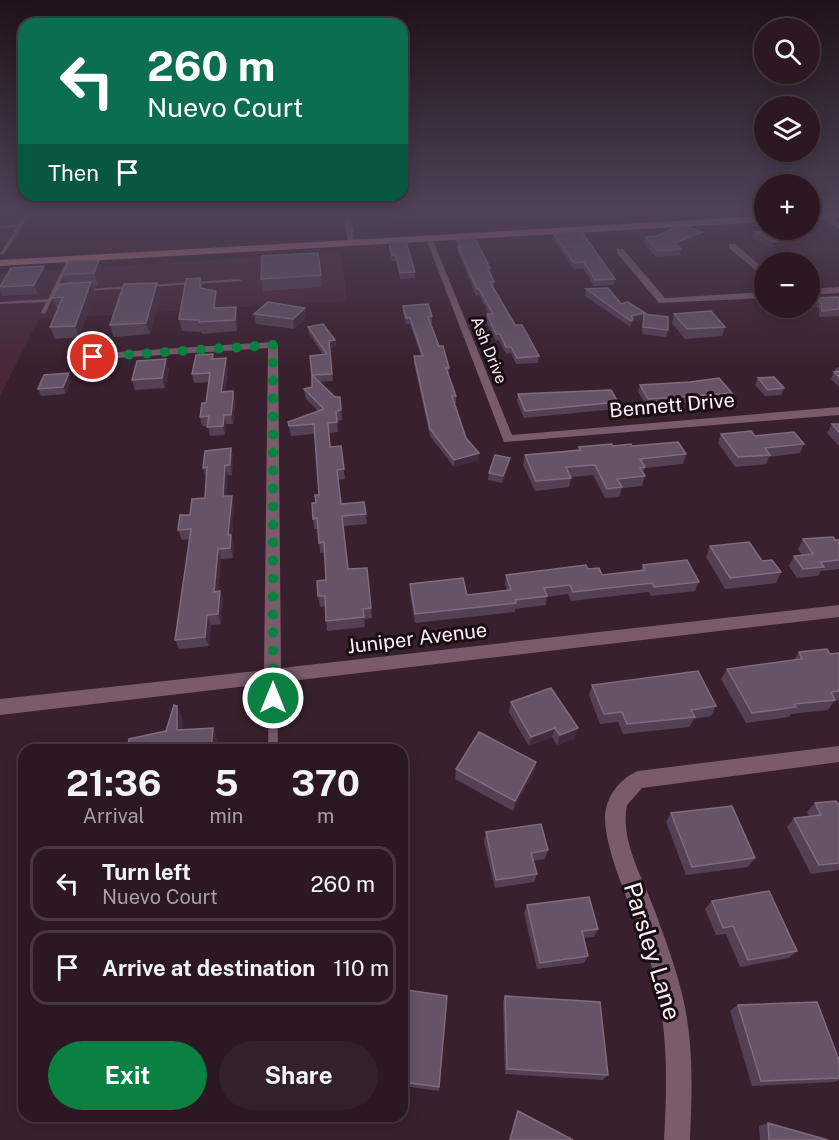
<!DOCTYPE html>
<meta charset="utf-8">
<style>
:root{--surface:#2b1822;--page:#33212a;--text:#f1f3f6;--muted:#a6a0a5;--line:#473740;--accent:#0b8043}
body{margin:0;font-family:"Public Sans",sans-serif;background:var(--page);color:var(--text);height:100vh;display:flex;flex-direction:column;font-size:22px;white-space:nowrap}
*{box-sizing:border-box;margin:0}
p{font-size:20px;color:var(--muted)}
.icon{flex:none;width:33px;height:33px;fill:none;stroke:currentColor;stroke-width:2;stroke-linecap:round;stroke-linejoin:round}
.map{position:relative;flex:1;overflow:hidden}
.sheet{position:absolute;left:18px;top:744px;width:390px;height:378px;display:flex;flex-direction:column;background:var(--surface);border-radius:18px;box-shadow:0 3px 15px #0003,0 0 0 2px var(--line)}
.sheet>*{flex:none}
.banner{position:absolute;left:18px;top:18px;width:390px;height:183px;border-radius:18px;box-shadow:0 3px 15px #0003,0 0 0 2px var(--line);background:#0b6e4f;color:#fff;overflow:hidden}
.tools{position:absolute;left:754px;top:18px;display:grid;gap:12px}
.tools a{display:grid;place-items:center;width:66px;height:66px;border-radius:50%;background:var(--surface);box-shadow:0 3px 15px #0003,0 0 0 2px var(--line);font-size:30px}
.pin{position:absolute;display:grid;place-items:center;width:51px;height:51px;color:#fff;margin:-26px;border:3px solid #fff;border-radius:50%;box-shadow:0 2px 6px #0007}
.me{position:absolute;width:66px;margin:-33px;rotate:0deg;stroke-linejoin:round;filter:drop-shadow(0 0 4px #0008)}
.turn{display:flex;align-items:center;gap:21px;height:126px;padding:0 30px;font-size:27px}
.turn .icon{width:78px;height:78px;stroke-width:2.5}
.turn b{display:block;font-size:42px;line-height:51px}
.then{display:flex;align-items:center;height:57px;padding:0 30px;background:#0003;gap:12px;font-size:22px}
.eta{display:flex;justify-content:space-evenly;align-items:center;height:102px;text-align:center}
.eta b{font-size:36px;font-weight:700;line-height:42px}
.action{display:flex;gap:12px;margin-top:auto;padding:12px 30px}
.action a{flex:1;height:69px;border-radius:36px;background:var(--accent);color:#fff;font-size:24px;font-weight:700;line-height:69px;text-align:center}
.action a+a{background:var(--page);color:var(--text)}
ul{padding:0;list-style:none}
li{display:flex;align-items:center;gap:18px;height:75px;margin:0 12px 9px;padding:0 18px;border:3px solid var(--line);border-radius:18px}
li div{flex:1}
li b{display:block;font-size:22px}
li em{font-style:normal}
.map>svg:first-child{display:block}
.built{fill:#472739}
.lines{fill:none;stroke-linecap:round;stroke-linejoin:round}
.service{fill:#795b6b;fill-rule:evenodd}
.minor{fill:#795b6b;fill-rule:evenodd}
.tertiary{fill:#795b6b;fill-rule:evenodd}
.primary{fill:#b97185;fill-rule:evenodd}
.wall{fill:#544055}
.shaded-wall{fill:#412b3e}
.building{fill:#665367;stroke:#7e6c7e;stroke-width:1.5}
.route{stroke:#0b8043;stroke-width:10;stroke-dasharray:0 18}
.labels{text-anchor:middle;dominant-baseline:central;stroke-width:6;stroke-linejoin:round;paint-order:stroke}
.far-street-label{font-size:16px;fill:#fff0f8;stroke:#190e14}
.street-label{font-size:20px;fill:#fff0f8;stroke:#190e14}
.near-street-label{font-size:24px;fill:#fff0f8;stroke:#190e14}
</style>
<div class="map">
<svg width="839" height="1140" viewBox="0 0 839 1140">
<rect width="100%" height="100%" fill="#39202e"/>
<path class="built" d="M0,210H36L16,241L0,243Z
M363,210H617L481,219L406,220L376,225L366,222Z
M341,251L347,301L39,319L0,396V274Z"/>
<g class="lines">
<path class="service" d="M28,210H32L4,254H0V253L17,227L0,228V226L18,225Z
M70,257L72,258L45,314L41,313L46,302L0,304V302L48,299L68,258Z
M239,279L241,280V281L148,287L146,286L148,285Z
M133,286H135V288L85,291L83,290L85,289Z
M273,672L276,674L277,676L278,750H268L269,676L270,674Z"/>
<path class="minor" d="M342,210H350L355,244L348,242Z
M425,236L432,238L512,435L839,407V415L504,442Z
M729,244H735L765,270V278L729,248Z
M617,249H623L665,298L765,292V298L659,303L617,253Z
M839,287V293L810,295V289Z
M273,342L278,345L281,668L839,605V617L0,715V699L264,670L268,348L71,361L66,358L71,355Z
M839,746V762L642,788L627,805C620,839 641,875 653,906C664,936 676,967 683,998C694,1045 692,1092 690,1140H664C668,1070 668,1018 647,951C635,914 604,852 605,816C606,797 620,778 638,771Z"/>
<path class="tertiary" d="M811,210H822L839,222V229Z"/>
<path class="primary" d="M839,212V218L810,220V214Z
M765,216V222L0,266V260Z"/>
</g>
<path class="wall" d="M393,210H498L398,214L397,212H393Z
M702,232L700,238L679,247L681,249L680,255L656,257L643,243L645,237Z
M755,232L808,235L806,241L771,247L753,238Z
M553,233L615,279L614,285L594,286L583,268L574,269L552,239Z
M457,239L490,268V272L494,282V288L515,325L539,356L538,363L516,364L511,353L506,354L499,340L496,341L486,321L487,314H489L479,295L476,296L458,252Z
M389,243L415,272V278L400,279L396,261H392L389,249Z
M798,252L816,268L814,274H810V262H776L773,260L775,254Z
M318,253L322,287L263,291L261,279Z
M103,272L98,285L93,286L95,293L79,337L55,339L50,327L58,309H57L52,298L65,283L62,275Z
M47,275L38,294L3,296L0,289V286Z
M200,278L203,289L219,302L218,308L238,318L237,331L202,334L201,332L182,331L179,319Z
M157,283L160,294L150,334L114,337L110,325Z
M586,289L645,314L668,330L666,337L642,334L643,319L632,322V325L630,327L585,296Z
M839,297V316L819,317V309L814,305L816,298Z
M403,306L432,316V323H431L439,346L449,368V375L456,396V403H454L466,438L479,453L478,460L454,467L430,436L414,363V356H421L410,324H406L403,312Z
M254,314L306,317L294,329L256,324Z
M674,314L725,327L722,336L685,339L672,323Z
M308,327L335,340L336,346L330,348L333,381L319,382L335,397H340L342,420L337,421L338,432L329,433L330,447L341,446L345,479L338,480L341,504L366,514L367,524L343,526L348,569L367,568L372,618L364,619L365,627L327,631L325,606L320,607L318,596L326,580L325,552L320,553L318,529H314L313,519L316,503L319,495L315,434L291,436L288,422L318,411L306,399L304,389L312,387L310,356L323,355L309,333Z
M213,354L214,359L228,367L225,392L233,391L235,400V406L233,424H226L225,435L210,436L208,426H202L200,417L206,403L209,382L194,383L192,374Z
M839,367V387L831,379L836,368Z
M169,369L165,388L135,390L132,380Z
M758,378L784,388L781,395L765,396L755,385Z
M71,380L66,394L41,396L38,389Z
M640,385L732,393L730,400L647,406L638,392Z
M518,394L618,402L616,409L524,418L517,401Z
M832,424H839V446L827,433Z
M721,434L755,436L804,444L800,453L769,457L766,464L735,467L718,443Z
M613,446H632L686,454L683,464L645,468L643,473L645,476L642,486L622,488L619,497L605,498L593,475L571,477L569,487L535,491L523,465L525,455L578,450L579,447Z
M231,448L233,458L232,475H228L226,496L234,506L232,536L234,545L233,558L221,559L218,591H220L223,601L221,624L211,625L209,646L179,649L175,640L190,539L182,540L178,530L190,515L205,498L206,478L203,468Z
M509,465L502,483L488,480L489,473Z
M803,539L839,540V569L821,571L818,576L797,578L789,566L794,556L802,555L798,549Z
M710,546L781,572L776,583L725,589L706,557Z
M643,565L699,582L695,591L651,596L649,592L571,601L568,594L547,597L546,605L515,609V612L415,623L410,593V584L467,595L507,590L505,584L506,575L588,569L602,575L641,570Z
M799,652L830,654L839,653V700L834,701L828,710L791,714L789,717L746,723L721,679L727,669L794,660Z
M592,685L716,706L711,716L694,719L689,727L623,734L618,722L600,724L589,695Z
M511,702L575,738L557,745L552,737L529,746L509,712Z
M536,762L534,771L513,811L455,779L456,769Z
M815,803L839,805V870L811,874L787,827L794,818L809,816L807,812Z
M671,813L755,858L748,867L686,875L666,822Z
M486,832L548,850L545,859L533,861L537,874L534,882L495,888L484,841Z
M712,901L797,951L789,958L740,967L726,934L716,935L705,909Z
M527,905L598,929L594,937L583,938L588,956L584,963L537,969L524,913Z
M447,996L439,1091L403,1086L404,1068H402V1004H405Z
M505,996L608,1075L603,1080L505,1074L503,1002Z
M738,1005L839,1060V1080L834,1082L752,1086L730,1011Z
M518,1111L573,1140H509L516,1114Z
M768,1123L828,1140H760L759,1126Z"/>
<path class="shaded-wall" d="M0,210H15L14,212L0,216Z
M702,232L700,238L674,249L675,243Z
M808,235L806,241L771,247L773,242Z
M99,260L103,272L98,285L94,273Z
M44,266L47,275L38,294L34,285Z
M91,282L95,293L79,337L75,326Z
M157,283L160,294L150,334L146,323Z
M216,291L219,302L216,320L214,308Z
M236,307L238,318L237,331L235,320Z
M305,308L306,317L294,329L293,319Z
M645,313L643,319L632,322V325L630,327L631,316Z
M335,340L336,346L330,348L329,341Z
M226,358L228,367L223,401L221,392Z
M166,359L169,369L165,388L162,378Z
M69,373L71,380L66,394L63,387Z
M233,391L235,400L233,424L231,415Z
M224,415L226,424L225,435L223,426Z
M231,448L233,458L232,475L230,465Z
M479,453L478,460L454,467V460Z
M510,458L509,465L502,483L503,476Z
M225,465L228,475L226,506L223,496Z
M232,496L234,506L232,536L234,545L233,558L228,535Z
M218,549L221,559L217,602L214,592Z
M220,591L223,601L221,624L218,614Z
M207,615L211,625L209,646L205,637Z
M177,706L183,719V743L177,730Z
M213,728L218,741L217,750H211Z
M555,728L552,737L529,746L531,737Z
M578,728L575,738L557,745L560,735Z
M536,762L534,771L513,811L515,801Z"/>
<path class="building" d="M682,225L702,232L675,243L681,249L658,251L645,237L656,236Z
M769,230H808V235L773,242L755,232Z
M581,231L615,279L595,280L584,262L574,263L553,233Z
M475,238L490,268H488L494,282H490L515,325H522L539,356L517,358L511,347H506L500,334H496L487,314H493L479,289H477L458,247L461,246L457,239Z
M406,242L415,272L400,273L396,255H392L389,243Z
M798,252L816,268H810V262H786L775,254Z
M318,253L321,275L261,279L262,256Z
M99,260L94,273L62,275L69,261Z
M44,266L34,285L0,287L11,268Z
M200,278V288L216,291L214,308L236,307L235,320L199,322V320L179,319L186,279Z
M91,282L75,326L50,327L63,297L52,298L59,284Z
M157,283L146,323L110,325L124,284Z
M608,288L621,304L628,302L645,313L631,316L633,319L631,321L586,289Z
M839,297V309L822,311L821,303L816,298Z
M268,302L305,308L293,319L254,314Z
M428,304L432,316L428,317L439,346H443L449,368H446L456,396H452L466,438L479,453L454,460L430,429L414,356H423L410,318H406L403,306Z
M711,311L725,327L687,329L674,314Z
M644,314L668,317V330L643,327Z
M323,324L335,340L329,341L332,374L312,375L310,356L327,354L308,327Z
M213,354L212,359L226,358L221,392L233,391V397L231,415H224L223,426L207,427L209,416L200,417L202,403H206L210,373L192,374L196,355Z
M166,359L162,378L132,380L137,361Z
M839,371V377L834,372Z
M69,373L63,387L38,389L44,375Z
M312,375L335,397H340L341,410L336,411L337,422L328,423L330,447L341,446L344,469L337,470L341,504L364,502L366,514L342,516L348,569L367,568L371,608L363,609L364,617L326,621L325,596H318L317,581L326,580L324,542L319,543L317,518L313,519L312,503H316L315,495H319L314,424L289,426L288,422L324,409L304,389L312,387Z
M774,377L784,388L768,390L758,378Z
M719,378L732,393L648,399L640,385L690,382Z
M611,390L618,402L525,411L518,394Z
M832,424H839V432Z
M751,431L755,436L794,432L804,444L765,448L770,455L738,457L721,434Z
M678,442L686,454L640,459L645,467L640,468L645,476L617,479L622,487L607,489L595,465L566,467L571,478L536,481L525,455L581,450L579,447L612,444L613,446L631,444L632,446Z
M231,448L230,465H225L223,496H232L228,535H231L230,548L218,549L214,592L220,591L218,614L207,615L205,637L175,640L191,529L178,530L180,515H190L192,499L205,498L207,467L203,468L205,451Z
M495,455L510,458L503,476L489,473Z
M833,537L835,540H839V560L820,562L824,567L803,569L794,556L813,554L803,539Z
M749,542L762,561L772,560L781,572L730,578L710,546Z
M687,560L699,582L654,587L652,583L573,592L570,585L544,588L547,596L515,600L516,603L415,614L410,584L463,578L467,595L511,590L506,575L586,565L588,569L599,568L602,575L645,570L643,565Z
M827,649L830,654L839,653V691L831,692L835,700L794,704L796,707L752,713L727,669L802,659L799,652Z
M698,671L716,706L691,710L695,717L627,724L622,712L604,714L592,685Z
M551,688L578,728L560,735L555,728L531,737L511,702Z
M174,705L177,706V730L213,728L211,750H127L129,739L166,731Z
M479,732L536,762L515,801L456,769Z
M836,801L839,805V863L819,865L794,818L821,815L815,803Z
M732,806L755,858L692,867L671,813Z
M541,824L548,850L531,853L537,874L496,880L486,832Z
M769,891L797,951L748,960L733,926L723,928L712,901Z
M589,897L598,929L582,931L588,956L540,963L527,905Z
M407,990L447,996L439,1087L403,1082L405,1064L402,1063V1004H405Z
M505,996L600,1002L608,1075L507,1069Z
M817,1002L839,1060V1078L761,1081L738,1005Z
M518,1111L573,1140H510Z
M768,1123L828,1140H769Z"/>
<linearGradient id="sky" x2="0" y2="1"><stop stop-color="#1f1219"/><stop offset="0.57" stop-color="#4e4257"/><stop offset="1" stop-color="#4e4257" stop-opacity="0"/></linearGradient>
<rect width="839" height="369" fill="url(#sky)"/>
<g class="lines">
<path class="route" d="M93,357L273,345V698"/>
</g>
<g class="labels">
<g class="far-street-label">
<text transform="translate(489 350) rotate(68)">Ash Drive</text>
</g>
<g class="street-label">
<text transform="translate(672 405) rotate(-5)">Bennett Drive</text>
<text transform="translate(417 638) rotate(-7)">Juniper Avenue</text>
</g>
<g class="near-street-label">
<text transform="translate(653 951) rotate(73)">Parsley Lane</text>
</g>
</g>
</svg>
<div class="tools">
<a><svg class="icon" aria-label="search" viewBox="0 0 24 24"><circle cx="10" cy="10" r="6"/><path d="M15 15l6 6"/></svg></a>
<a><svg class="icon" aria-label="layers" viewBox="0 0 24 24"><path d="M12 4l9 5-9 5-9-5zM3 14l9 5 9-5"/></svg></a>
<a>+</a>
<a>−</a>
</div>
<div class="pin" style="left:93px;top:357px;background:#d93025"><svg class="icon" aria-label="arrive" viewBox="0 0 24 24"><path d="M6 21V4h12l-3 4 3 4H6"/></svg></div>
<svg class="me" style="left:273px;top:698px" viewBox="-20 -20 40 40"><circle r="17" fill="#0b8043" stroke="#fff" stroke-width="3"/><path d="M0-11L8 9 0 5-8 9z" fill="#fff"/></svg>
<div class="banner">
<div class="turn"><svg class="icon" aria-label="left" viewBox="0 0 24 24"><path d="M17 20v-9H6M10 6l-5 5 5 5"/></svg><div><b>260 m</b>Nuevo Court</div></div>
<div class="then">Then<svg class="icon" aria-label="arrive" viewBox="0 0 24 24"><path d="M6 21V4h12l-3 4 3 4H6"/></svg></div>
</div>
<section class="sheet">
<div class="eta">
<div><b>21:36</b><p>Arrival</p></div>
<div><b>5</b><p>min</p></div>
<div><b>370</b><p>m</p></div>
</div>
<ul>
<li><svg class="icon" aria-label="left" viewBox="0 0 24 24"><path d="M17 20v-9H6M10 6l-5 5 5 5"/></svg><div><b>Turn left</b><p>Nuevo Court</p></div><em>260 m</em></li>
<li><svg class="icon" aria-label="arrive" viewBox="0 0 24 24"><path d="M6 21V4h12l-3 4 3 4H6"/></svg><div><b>Arrive at destination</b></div><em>110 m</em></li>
</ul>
<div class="action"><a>Exit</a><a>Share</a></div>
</section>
</div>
